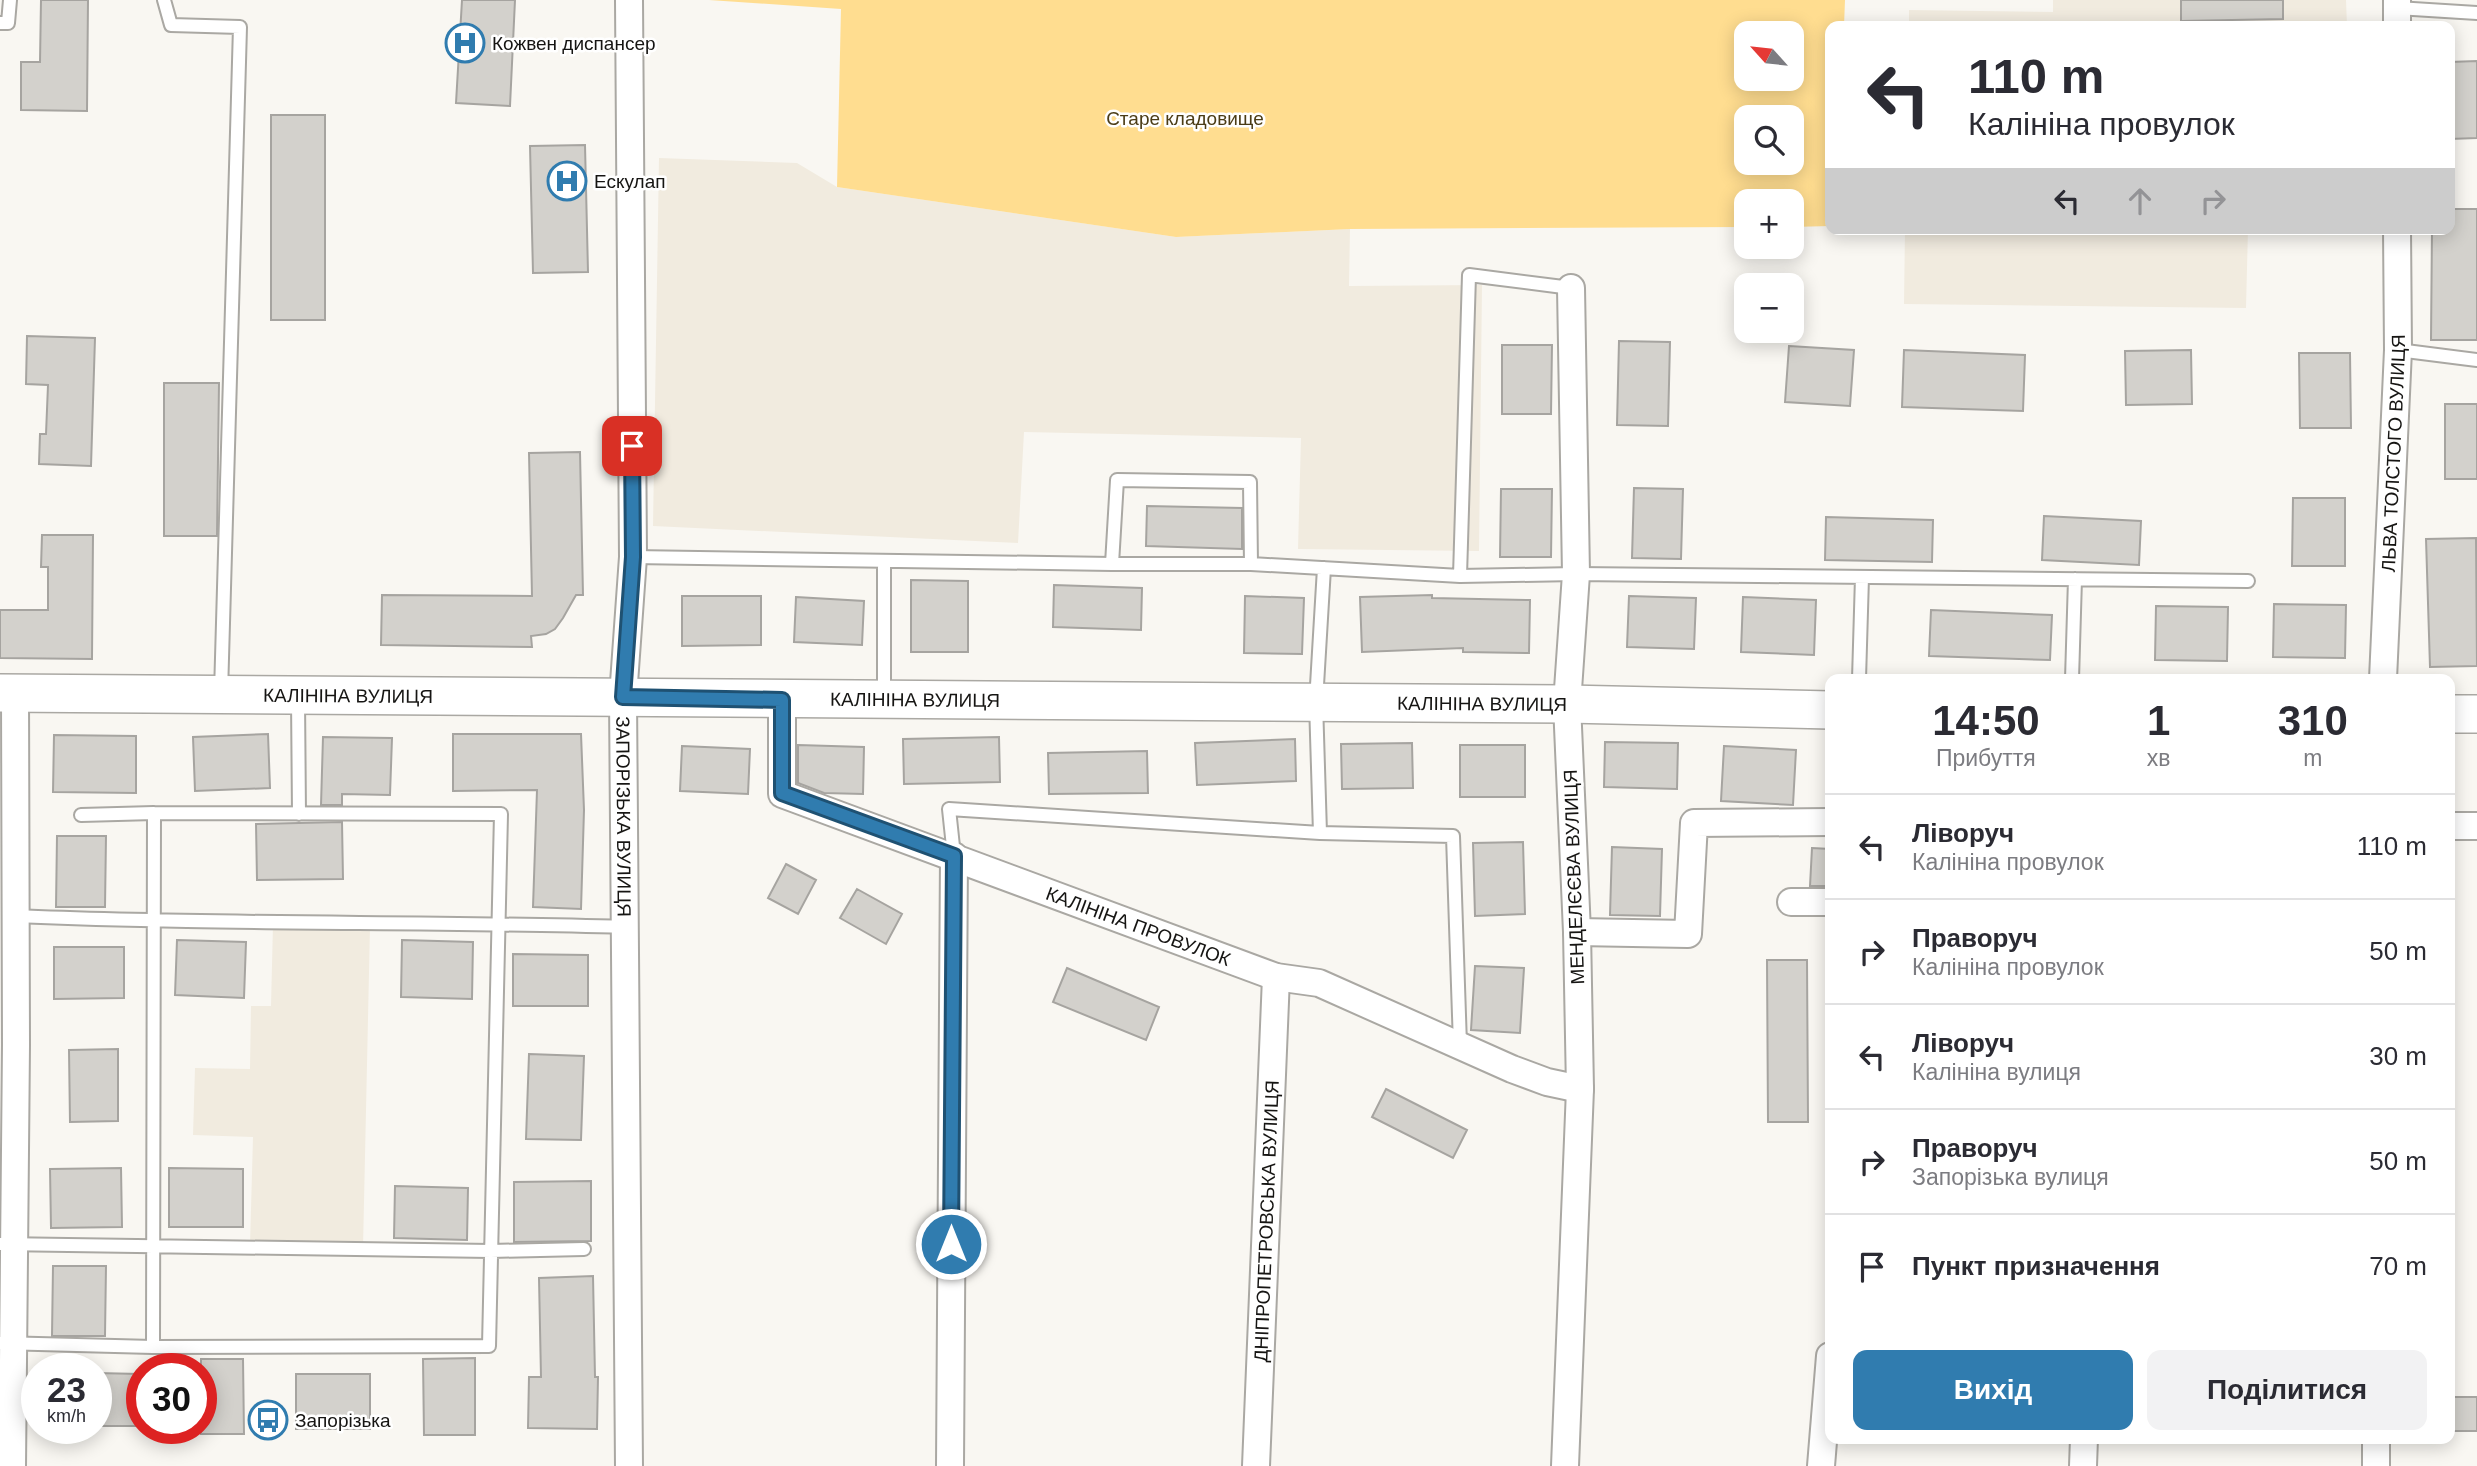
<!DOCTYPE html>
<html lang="uk">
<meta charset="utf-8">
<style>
:root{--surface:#fff;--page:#f2f2f3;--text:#2b2b33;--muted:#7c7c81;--line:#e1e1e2;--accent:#307caf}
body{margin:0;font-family:Arial,sans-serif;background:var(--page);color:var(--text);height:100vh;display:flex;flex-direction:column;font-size:26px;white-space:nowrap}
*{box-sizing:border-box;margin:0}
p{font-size:23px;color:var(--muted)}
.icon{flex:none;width:38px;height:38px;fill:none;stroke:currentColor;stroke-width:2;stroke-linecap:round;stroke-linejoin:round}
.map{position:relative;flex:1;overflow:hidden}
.sheet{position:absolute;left:1825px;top:674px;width:630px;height:770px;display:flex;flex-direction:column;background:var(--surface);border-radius:14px;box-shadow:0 4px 18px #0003}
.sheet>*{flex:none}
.guide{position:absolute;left:1825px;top:21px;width:630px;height:214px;border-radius:14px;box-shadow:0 4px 18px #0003;background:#fff;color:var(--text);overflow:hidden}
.needle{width:46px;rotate:297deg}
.buttons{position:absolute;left:1734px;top:21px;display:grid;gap:14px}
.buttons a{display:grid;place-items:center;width:70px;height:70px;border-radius:14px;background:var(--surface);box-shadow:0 4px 18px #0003;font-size:35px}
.speed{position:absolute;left:21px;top:1353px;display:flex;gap:14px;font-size:35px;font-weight:700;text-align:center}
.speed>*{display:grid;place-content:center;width:91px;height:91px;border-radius:50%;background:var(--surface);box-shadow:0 4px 18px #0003;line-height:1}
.speed small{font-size:18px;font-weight:400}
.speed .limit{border:10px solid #d22;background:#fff;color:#111}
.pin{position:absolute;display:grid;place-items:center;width:60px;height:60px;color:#fff;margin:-30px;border-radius:14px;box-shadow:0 4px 10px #0006}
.me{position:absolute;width:77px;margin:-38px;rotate:0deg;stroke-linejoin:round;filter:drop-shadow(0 0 5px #0008)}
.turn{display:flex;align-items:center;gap:24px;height:147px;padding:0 28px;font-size:32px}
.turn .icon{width:91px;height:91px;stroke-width:2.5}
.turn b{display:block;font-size:49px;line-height:60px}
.lanes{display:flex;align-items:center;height:66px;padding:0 28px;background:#0003;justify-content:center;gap:35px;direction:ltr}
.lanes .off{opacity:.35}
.eta{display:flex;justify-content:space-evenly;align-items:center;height:119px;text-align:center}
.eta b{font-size:42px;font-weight:600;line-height:49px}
.action{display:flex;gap:14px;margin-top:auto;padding:14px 28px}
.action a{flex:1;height:80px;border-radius:14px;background:var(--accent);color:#fff;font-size:28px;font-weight:600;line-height:80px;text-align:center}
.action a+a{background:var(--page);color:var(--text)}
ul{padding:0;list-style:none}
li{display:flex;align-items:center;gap:21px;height:105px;padding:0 28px;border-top:2px solid var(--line)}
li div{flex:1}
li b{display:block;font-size:26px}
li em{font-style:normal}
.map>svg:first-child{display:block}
.built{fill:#f1ebdf}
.green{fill:#ffdd90;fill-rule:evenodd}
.building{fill:#d3d1cc;stroke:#a6a4a0;stroke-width:2}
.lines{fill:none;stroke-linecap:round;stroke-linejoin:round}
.lane-casing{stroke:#aaa8a3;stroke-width:16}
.street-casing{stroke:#aaa8a3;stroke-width:30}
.secondary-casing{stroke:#aaa8a3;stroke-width:40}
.lane{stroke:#fff;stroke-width:12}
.street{stroke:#fff;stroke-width:26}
.secondary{stroke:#fff;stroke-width:37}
.route-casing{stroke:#1f5172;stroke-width:18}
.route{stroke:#307caf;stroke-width:12}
.labels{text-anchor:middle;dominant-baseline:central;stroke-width:5;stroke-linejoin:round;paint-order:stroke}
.poi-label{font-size:19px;fill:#161513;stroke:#fff;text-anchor:start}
.park-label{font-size:19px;fill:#4b3c16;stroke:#fff}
.street-label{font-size:19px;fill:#161513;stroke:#fff}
</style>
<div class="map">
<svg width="2477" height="1466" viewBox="0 0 2477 1466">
<rect width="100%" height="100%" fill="#f9f7f2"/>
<path class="built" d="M2053,0H2346L2347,26H1909V10L2053,12Z
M659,158L797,163L837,187L1176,237L1350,229L1349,286L1482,285L1479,551L1298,549L1301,438L1024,432L1018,543L653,526Z
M1905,229H2248L2246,308L1904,304Z
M273,924L370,927L363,1248L250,1245L253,1137L193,1135L195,1068L250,1069L251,1006H271Z"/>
<path class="green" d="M709,0H1845L1844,26H1830V226L1792,227V201H1746V227L1350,229L1176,237L837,187L841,9ZM1746,33H1792V79H1746ZM1746,117H1792V163H1746Z"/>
<path class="building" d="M41,0H88L87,111L21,110V62H40Z
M462,0H515L510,106L456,103Z
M2181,0H2283V19L2181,21Z
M2477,61V138L2450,139V62Z
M271,115H325V320H271Z
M585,145L588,272L533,273L530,146Z
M2450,209H2477V340H2431L2432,229H2450Z
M27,336L95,338L91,466L39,464L40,434H46L48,385L26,384Z
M1619,341L1670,342L1668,426L1617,425Z
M1502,345H1552L1551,414H1502Z
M1789,346L1854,350L1850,406L1785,402Z
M1904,350L2025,355L2023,411L1902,407Z
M2191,350L2192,404L2126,405L2125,351Z
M2299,353H2350L2351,428H2300Z
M164,383H219L217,536H164Z
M2445,404H2477V479H2445Z
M580,452L583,595H576L563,618L555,629L546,634L531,636L532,647L381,645L382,595L532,596L529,453Z
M1634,488L1683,489L1681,559L1632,558Z
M1501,489H1552L1551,557H1500Z
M2293,498H2345V566H2292Z
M1147,506L1242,508V549L1146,546Z
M2044,516L2141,521L2139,565L2042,560Z
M1826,517L1933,520L1932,562L1825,560Z
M42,535H93L92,659L0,658V610H48V567H41Z
M2476,538L2477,666L2430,667L2426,539Z
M911,580L968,581V652H911Z
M1054,585L1142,588L1141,630L1053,627Z
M1432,595V598L1530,600L1529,653L1463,652V648L1362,652L1360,597Z
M682,596H761V645L682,646Z
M1245,596L1304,598L1302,654L1244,653Z
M1629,596L1696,598L1694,649L1627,647Z
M796,597L864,601L862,645L794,642Z
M1743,597L1816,600L1814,655L1741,652Z
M2274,604L2346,605L2345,658L2273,657Z
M2156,606L2228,607L2227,661L2155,660Z
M1931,610L2052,615L2050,660L1929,656Z
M268,734L270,788L195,791L193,737Z
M453,734H581L584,810L581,909L533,907L537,790L453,791Z
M54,735L136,736V793L53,792Z
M323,737L392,738L390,795L342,794V805H321Z
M999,737L1000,782L904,784L903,739Z
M1295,739L1296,781L1197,785L1195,743Z
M1605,742L1678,743L1677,789L1604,787Z
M1412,743L1413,788L1342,789L1341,744Z
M798,745L864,747L863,794L824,793L798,783Z
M1460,745H1525V797H1460Z
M682,746L750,749L748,794L680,791Z
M1724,746L1796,750L1793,805L1721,801Z
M1147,751L1148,793L1049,794L1048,753Z
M342,822L343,879L257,880L256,824Z
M57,836H106L105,907H56Z
M1523,842L1525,914L1475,916L1473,843Z
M1612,847L1662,849L1660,916L1610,915Z
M1812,848L1830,849V886H1810Z
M786,864L816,880L798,914L768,898Z
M857,889L902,914L886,944L840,918Z
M177,940L246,942L244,998L175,995Z
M402,940L473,942L472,999L401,997Z
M54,947H124V998L54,999Z
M513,954L588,955V1006H513Z
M1767,960H1807L1808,1122H1768Z
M1475,966L1524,968L1520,1033L1471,1030Z
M1067,968L1159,1007L1146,1040L1053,1002Z
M118,1049V1121L70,1122L69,1050Z
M529,1054L584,1056L581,1140L526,1139Z
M1386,1089L1467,1130L1453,1158L1372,1117Z
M121,1168L122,1227L51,1228L50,1169Z
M169,1168L243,1169V1227H169Z
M591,1181V1241L514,1242V1182Z
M395,1186L468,1188L467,1240L394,1238Z
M53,1266H106L105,1336H52Z
M593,1276L595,1377H598L597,1429L528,1428L529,1377H541L539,1278Z
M475,1358V1435H424L423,1359Z
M201,1359H243L244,1434H201Z
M96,1373L140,1374V1426H96Z
M296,1374H370V1429H296Z
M2454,1397H2477V1431H2453Z"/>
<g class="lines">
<defs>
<path id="lane" d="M164,0L171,25L240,27L221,693
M2397,8L2477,13
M0,23H8L10,0
M2398,350L2477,360
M633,557L1112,564L1117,480L1250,482L1251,564L1460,576L1576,574L2248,581
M884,561V697
M1112,564H1251
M1460,576L1469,275L1571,288
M1859,679L1862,577
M2072,679L2075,579
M298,699L299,814
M81,815L154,813
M1320,833L1316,702L1324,568
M954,856L949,809L1320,833L1453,836L1460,1045
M15,916C218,925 421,921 624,927
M0,1244L491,1251L584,1249
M0,1343L153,1347L489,1346L501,814L154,813L153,1347"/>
<g id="street">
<path id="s1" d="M629,0L633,557L623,697L629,1466"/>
<path d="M2397,0V26"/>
<path id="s2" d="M2383,679L2398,350L2397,229"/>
<path id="s3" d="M782,700V794L1276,977L1319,983L1512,1069L1547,1082L1580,1089"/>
<path d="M2450,826H2477"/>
<path d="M1791,902H1830"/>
<path d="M1577,932L1688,934L1694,823L1830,822"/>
<path d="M2376,1438V1466"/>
<path d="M12,1466L16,1045L15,693"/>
<path d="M950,1466L954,856"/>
<path id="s4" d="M1256,1466L1276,977"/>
<path d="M1565,1466L1580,1089L1577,932L1567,704L1576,574L1571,288"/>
<path d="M1821,1466L1830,1356"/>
<path d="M2083,1466L2084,1438"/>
</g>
<g id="secondary">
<path id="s5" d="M0,693L1567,704L1830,710"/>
<path d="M2450,714H2477"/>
</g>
</defs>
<use href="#lane" class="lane-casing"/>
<use href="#street" class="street-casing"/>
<use href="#secondary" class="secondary-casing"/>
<use href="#lane" class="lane"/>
<use href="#street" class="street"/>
<use href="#secondary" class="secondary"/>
</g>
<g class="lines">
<defs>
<path id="route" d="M632,446L633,557L623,697L782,700V793L954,856L951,1244"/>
</defs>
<use href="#route" class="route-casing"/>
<use href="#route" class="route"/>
</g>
<defs>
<symbol id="hospital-ring" viewBox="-11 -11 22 22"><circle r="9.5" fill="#fff" stroke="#307caf" stroke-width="1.5"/><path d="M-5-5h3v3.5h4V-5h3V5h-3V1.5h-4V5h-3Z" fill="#307caf"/></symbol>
<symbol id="bus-ring" viewBox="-11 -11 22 22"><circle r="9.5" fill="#fff" stroke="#307caf" stroke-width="1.5"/><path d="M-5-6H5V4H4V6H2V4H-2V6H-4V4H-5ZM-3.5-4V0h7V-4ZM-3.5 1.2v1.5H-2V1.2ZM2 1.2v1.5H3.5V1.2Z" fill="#307caf"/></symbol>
</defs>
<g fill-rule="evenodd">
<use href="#hospital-ring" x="443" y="21" width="44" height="44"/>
<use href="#hospital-ring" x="545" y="159" width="44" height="44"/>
<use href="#bus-ring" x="246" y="1398" width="44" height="44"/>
</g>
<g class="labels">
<g class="poi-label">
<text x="492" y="43">Кожвен диспансер</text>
<text x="594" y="181">Ескулап</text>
<text x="295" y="1420">Запорізька</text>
</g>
<g class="park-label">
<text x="1185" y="118">Старе кладовище</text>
</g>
<g class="street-label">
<text stroke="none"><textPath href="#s2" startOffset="226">ЛЬВА ТОЛСТОГО ВУЛИЦЯ</textPath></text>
<text stroke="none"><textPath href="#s5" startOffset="348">КАЛІНІНА ВУЛИЦЯ</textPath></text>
<text stroke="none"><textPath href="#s5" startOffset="915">КАЛІНІНА ВУЛИЦЯ</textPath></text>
<text stroke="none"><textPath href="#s5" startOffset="1482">КАЛІНІНА ВУЛИЦЯ</textPath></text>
<text stroke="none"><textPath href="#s1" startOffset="817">ЗАПОРІЗЬКА ВУЛИЦЯ</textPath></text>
<text transform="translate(1574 877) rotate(-92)">МЕНДЕЛЄЄВА ВУЛИЦЯ</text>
<text stroke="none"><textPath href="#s3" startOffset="474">КАЛІНІНА ПРОВУЛОК</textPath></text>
<text stroke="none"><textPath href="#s4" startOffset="245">ДНІПРОПЕТРОВСЬКА ВУЛИЦЯ</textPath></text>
</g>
</g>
</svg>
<div class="buttons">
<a><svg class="needle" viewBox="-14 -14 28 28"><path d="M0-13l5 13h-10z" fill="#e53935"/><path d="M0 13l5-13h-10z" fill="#7c7c81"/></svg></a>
<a><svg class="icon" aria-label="search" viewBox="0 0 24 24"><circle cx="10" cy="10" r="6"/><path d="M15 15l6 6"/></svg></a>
<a>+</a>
<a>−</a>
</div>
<div class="speed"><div>23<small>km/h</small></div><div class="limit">30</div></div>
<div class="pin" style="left:632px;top:446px;background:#d93025"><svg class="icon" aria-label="arrive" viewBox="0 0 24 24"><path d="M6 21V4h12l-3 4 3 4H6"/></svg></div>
<svg class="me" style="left:951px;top:1244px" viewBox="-20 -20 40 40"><circle r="17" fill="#307caf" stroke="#fff" stroke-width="3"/><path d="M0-11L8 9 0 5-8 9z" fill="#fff"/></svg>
<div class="guide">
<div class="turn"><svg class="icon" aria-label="left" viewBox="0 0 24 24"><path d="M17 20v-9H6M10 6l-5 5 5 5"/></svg><div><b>110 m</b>Калініна провулок</div></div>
<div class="lanes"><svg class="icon" aria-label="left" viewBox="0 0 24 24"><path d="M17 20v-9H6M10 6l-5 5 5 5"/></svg><svg class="icon off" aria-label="ahead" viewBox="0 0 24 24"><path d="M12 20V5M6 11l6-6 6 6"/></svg><svg class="icon off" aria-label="right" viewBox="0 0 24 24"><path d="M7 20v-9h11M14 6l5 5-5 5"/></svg></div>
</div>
<section class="sheet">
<div class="eta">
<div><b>14:50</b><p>Прибуття</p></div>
<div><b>1</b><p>хв</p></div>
<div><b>310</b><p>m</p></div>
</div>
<ul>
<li><svg class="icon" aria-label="left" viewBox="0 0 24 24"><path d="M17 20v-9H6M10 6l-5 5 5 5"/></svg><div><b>Ліворуч</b><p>Калініна провулок</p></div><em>110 m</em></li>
<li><svg class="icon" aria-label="right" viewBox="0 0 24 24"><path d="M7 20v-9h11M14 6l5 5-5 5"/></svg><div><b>Праворуч</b><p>Калініна провулок</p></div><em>50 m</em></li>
<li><svg class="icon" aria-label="left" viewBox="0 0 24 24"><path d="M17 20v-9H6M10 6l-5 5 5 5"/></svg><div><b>Ліворуч</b><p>Калініна вулиця</p></div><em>30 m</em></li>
<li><svg class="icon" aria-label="right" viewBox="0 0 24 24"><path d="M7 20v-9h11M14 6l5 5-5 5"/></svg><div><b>Праворуч</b><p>Запорізька вулиця</p></div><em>50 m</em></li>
<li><svg class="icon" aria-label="arrive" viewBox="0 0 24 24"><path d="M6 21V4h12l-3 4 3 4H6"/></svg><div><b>Пункт призначення</b></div><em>70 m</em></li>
</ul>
<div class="action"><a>Вихід</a><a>Поділитися</a></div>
</section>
</div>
